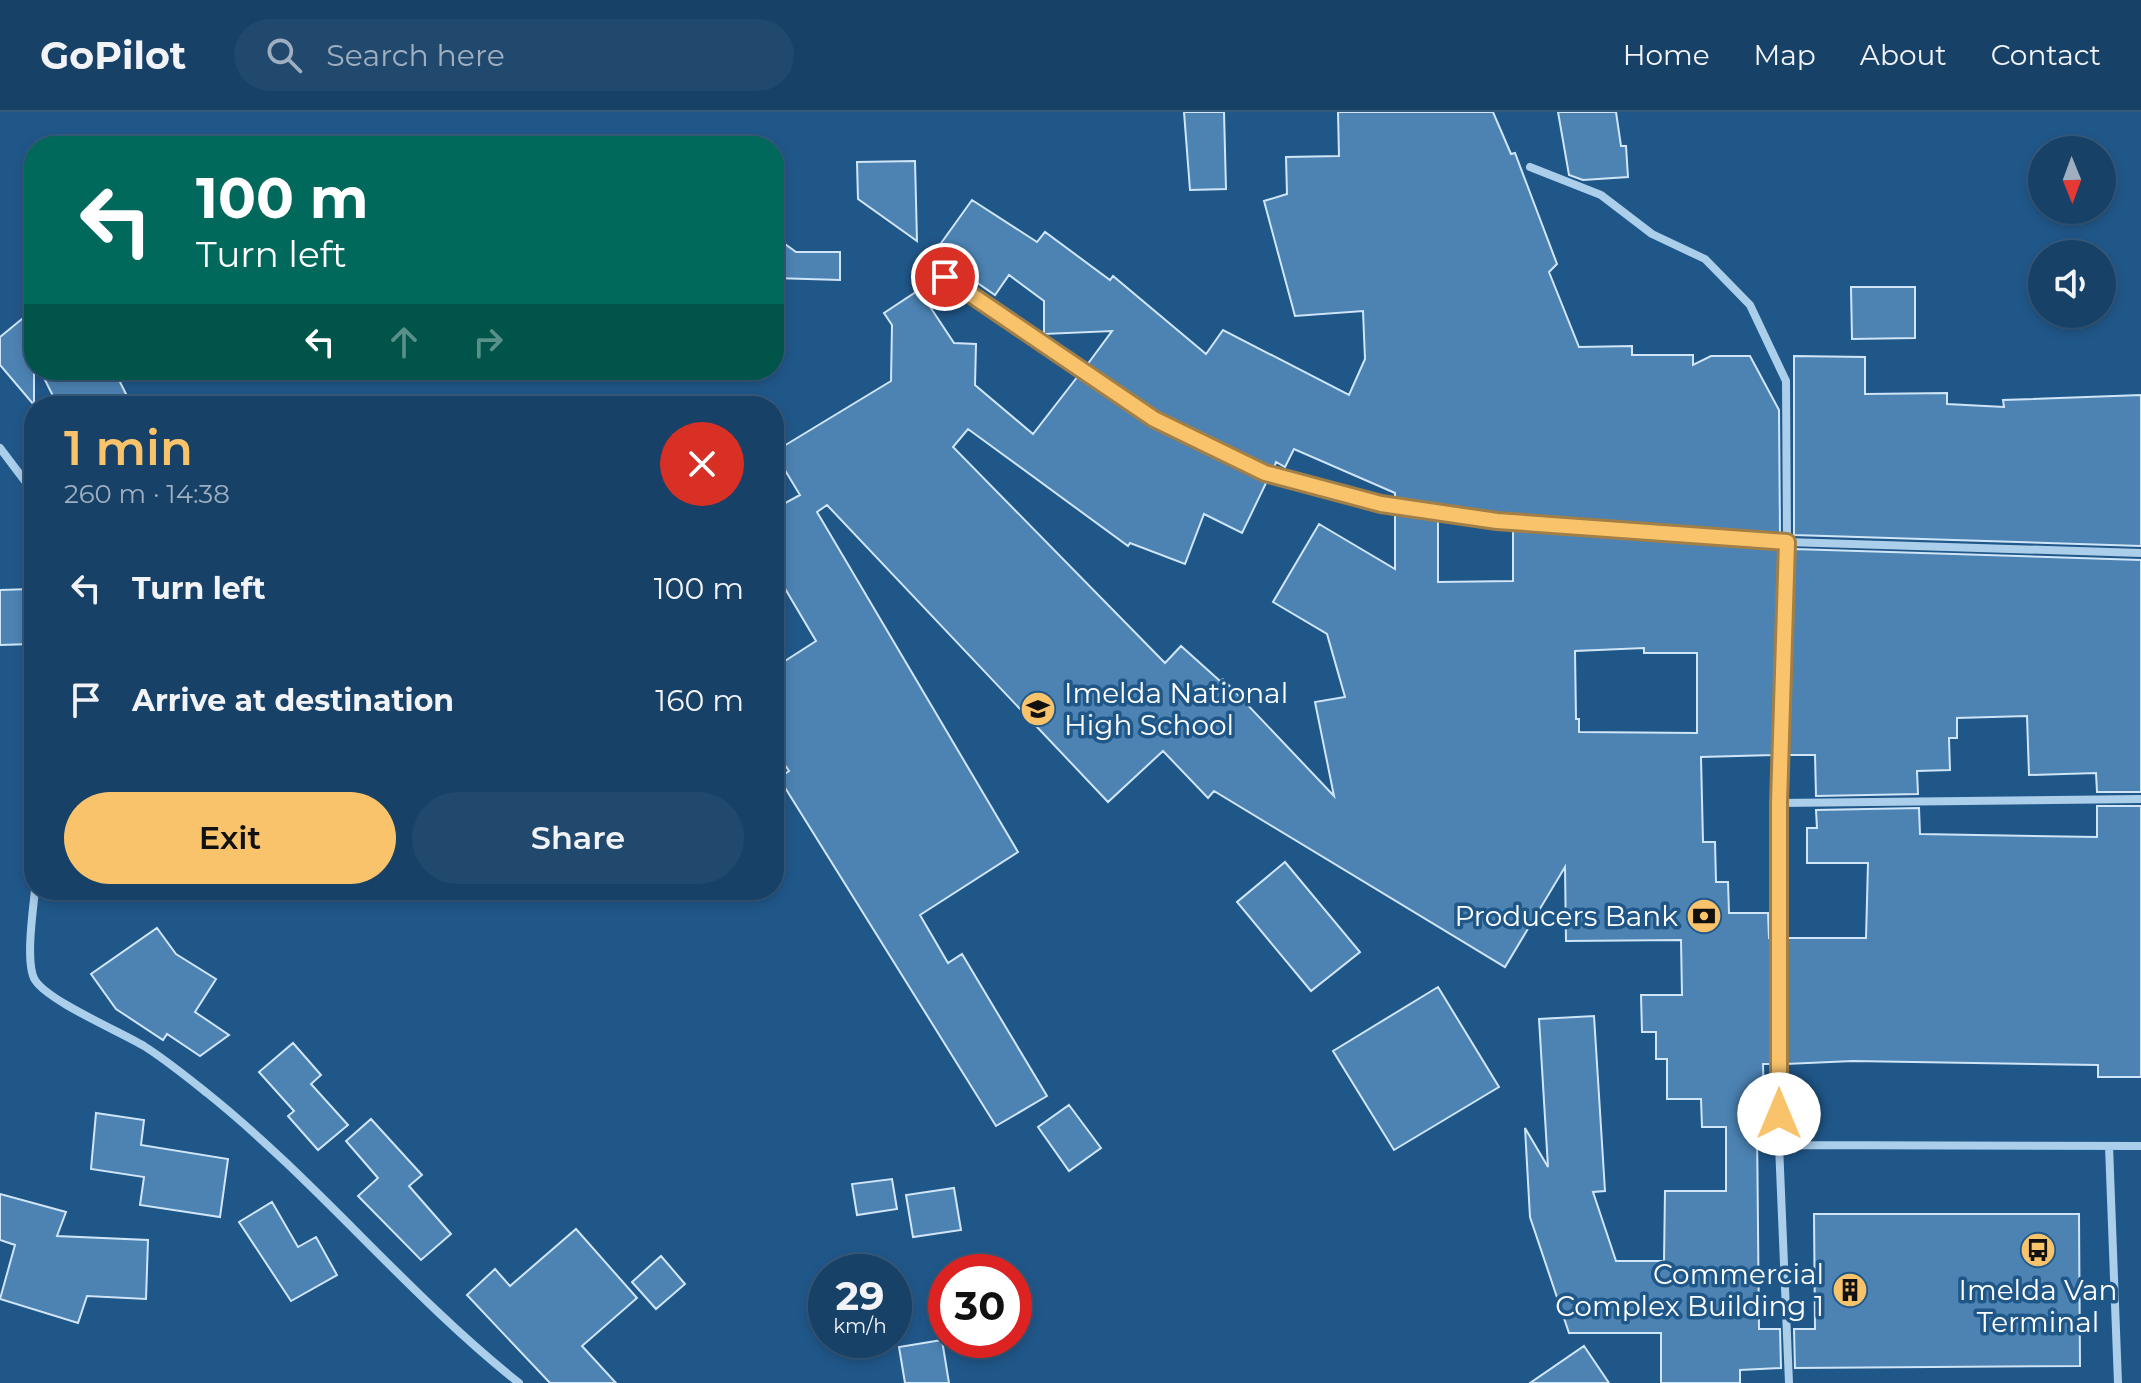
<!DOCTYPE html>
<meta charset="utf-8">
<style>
:root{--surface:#184167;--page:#21486d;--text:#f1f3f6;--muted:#9fafc0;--line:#365a7b;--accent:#f9c36b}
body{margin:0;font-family:Montserrat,sans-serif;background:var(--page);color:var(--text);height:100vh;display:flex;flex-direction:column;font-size:30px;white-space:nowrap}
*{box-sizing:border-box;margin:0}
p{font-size:26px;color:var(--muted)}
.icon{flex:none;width:44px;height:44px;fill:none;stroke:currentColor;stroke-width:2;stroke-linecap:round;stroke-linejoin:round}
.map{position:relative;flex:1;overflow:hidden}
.sheet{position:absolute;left:24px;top:284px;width:760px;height:504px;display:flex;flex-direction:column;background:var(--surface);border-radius:32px;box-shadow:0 4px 12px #0003,0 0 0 2px var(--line)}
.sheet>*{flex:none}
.top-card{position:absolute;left:24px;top:24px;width:760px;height:244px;border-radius:32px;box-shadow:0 4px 12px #0003,0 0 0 2px var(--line);background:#00695c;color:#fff;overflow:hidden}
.needle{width:52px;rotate:179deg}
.tools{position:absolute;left:2028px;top:24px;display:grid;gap:16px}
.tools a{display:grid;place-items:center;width:88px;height:88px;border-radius:50%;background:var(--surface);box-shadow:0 4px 12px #0003,0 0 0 2px var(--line);font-size:40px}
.speed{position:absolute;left:808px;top:1142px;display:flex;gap:16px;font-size:40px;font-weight:700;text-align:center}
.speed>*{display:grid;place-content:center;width:104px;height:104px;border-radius:50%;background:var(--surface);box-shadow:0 4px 12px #0003,0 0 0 2px var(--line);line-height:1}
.speed small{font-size:20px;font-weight:400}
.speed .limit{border:12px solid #d22;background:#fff;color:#111}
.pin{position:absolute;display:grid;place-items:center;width:68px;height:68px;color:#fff;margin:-34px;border:4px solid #fff;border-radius:50%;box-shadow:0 2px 8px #0007}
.me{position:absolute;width:88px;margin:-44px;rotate:0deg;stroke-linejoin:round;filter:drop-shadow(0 0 6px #0008)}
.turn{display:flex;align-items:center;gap:28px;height:168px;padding:0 40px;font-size:36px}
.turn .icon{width:104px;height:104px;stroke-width:2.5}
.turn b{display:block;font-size:56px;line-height:68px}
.lanes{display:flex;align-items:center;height:76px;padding:0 40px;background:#0003;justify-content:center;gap:40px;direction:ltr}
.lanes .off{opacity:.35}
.round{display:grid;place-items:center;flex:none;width:84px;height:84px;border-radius:42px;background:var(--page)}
.head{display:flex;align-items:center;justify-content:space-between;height:136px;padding:0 40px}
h1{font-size:48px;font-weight:600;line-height:60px;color:var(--accent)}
.cta{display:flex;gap:16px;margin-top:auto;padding:16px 40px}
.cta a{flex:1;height:92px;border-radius:48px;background:var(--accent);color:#111;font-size:32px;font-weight:600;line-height:92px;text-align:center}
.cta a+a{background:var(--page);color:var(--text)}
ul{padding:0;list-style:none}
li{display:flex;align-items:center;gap:24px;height:112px;padding:0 40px}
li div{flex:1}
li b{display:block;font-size:30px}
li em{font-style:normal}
header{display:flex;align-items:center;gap:48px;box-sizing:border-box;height:112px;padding:0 40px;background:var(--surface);border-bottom:2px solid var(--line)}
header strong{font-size:38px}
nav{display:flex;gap:44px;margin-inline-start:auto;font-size:28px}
.search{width:560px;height:72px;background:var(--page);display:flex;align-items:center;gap:20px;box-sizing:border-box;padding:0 28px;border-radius:44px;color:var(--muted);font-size:30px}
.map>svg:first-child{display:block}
.building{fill:#4c83b3;stroke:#d0e6f8;stroke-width:2;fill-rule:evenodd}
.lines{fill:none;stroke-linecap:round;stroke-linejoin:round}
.street{stroke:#abceeb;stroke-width:8}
.route-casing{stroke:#a27f46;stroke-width:20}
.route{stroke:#f9c36b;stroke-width:14}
.labels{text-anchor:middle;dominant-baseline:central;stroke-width:7;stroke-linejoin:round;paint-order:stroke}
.poi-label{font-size:28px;fill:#fff;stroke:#205789;text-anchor:end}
</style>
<header>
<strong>GoPilot</strong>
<div class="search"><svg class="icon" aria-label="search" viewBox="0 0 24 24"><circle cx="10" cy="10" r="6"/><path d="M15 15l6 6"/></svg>Search here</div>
<nav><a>Home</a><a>Map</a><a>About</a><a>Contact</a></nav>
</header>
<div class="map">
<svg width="2141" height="1271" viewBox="0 0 2141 1271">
<rect width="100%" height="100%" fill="#205789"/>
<path class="building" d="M1184,0H1224L1226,77L1190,78Z
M1338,0H1493L1511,42L1515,41L1557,152L1549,160L1579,235L1632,234V243H1693V253L1711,244H1750L1779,298L1780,422L1498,402L1395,387V381L1294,337L1285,355L1276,350L1274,356L1267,354L1158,301L1087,253L1112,219L1044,222V189L1009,163L995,183L934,141L972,88L1037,130L1045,120L1110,168L1113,164L1206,242L1223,218L1349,283L1365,247L1363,199L1295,204L1264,89L1287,82L1286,45L1339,44Z
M1558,0H1616L1621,34H1626L1628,65L1583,68L1569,63Z
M915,49L917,129L858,87L857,50Z
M774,124L796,140H840V168L774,166Z
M1851,175H1915V226L1852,227Z
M919,178L954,231L976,232L975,273L1033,322L1078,264L1151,313L1267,369L1242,421L1204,402L1185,452L1130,431L1128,434L968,317L953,335L1165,551L1181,534L1220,569L1223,567L1334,684L1315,590L1345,585L1327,522L1273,490L1319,412L1395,457V401L1438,407V470L1513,469V417L1780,436L1773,643L1701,645L1703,730H1715L1716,770H1728L1729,801H1768L1769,826H1772V952H1763L1764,989H1760V1014H1757L1759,1217H1780L1781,1256L1740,1258V1271H1661V1221H1569L1530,1105L1525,1016L1548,1055L1539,907L1594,904L1605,1079L1593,1080L1616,1149H1664L1665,1079H1726V1015H1702L1701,987H1667V947H1656V920H1642L1641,883H1682L1681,828L1566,829L1565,755L1505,855L1214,679L1208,686L1163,639L1108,690L827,393L817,400L1018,740L920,803L948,851L962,842L1047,984L996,1014L779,666L789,659L774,637V556L816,529L774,458V397L800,383L774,340L891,269L892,213L884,201ZM1644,536V541H1697V621L1579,620V607H1576L1575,539Z
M34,197V293L0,253V225Z
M1794,244L1865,245V282L1947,281V292L2004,295L2003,288L2141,283V434L1794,423Z
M40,258H114L132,294H58Z
M1794,437L2141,448V680H2097L2096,661L2029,663L2027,604L1957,606V626H1949L1950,658L1917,659L1918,682L1816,684L1815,643H1787Z
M31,477L32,532L0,533V478Z
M2097,694H2141V965H2098V953L1853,949L1786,952V826H1866L1868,751H1807V716H1817L1816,698L1919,696L1920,722L2097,725Z
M1285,750L1360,840L1311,879L1237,790Z
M157,816L176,842L216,867L195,900L229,923L200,944L167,922L163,928L116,897L91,862Z
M1438,875L1499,975L1394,1038L1333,939Z
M293,931L321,963L311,972L348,1013L318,1038L288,1004L294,999L259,960Z
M1069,993L1101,1036L1069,1059L1038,1015Z
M96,1001L144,1008L141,1033L228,1047L220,1105L140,1093L144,1065L91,1057Z
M371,1007L422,1063L409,1074L451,1122L421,1148L358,1084L378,1066L346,1029Z
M892,1067L897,1097L857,1103L852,1072Z
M954,1076L961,1118L913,1125L906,1083Z
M0,1082L66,1100L57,1124L148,1128L146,1187L87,1184L78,1211L0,1187L15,1133L0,1128Z
M272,1090L298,1135L316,1125L337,1163L291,1189L239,1110Z
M1814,1102H2079L2080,1254L1795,1256L1794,1217H1815Z
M576,1117L637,1186L582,1234L616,1271H550L467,1183L495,1157L510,1174Z
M661,1144L685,1172L656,1197L632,1170Z
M942,1228L949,1271H905L899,1235Z
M1584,1234L1609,1271H1530Z"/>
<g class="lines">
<path class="street" d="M1530,55L1601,83L1652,122L1705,147L1750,193L1786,269L1787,430L1779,691V1033L1789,1271
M945,165L1154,307L1265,361L1381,392L1497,409L1787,430L2141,441
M0,336L34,381
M1779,691L2141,687
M35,778C33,798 25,852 35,868C48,889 119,919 144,934C166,948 187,965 207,981C318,1070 408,1183 519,1271
M1779,1033L2141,1034
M2109,1034L2118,1271"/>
</g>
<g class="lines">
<defs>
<path id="route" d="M945,165L1154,307L1265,361L1381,392L1497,409L1787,430L1779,691V1002"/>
</defs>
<use href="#route" class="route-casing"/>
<use href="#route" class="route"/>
</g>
<defs>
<symbol id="school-disc" viewBox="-11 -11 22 22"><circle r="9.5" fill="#f9c36b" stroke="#205789"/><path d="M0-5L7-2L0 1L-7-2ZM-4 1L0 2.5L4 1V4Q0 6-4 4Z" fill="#111"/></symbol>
<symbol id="bank-disc" viewBox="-11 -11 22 22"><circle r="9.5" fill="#f9c36b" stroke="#205789"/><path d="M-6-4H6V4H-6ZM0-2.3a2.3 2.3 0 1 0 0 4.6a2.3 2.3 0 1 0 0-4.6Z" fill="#111"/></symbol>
<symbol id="bus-disc" viewBox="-11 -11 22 22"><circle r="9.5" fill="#f9c36b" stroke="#205789"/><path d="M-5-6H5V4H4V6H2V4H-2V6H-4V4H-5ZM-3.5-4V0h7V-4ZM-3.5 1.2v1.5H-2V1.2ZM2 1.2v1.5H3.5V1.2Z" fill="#111"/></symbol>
<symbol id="building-disc" viewBox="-11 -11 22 22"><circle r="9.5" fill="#f9c36b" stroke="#205789"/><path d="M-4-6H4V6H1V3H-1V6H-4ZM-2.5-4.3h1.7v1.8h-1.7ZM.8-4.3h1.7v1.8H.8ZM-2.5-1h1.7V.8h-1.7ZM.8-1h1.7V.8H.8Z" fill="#111"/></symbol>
</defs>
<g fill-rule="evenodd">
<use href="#school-disc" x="1018" y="577" width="40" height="40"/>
<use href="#bank-disc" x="1684" y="784" width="40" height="40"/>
<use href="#bus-disc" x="2018" y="1118" width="40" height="40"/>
<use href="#building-disc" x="1830" y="1158" width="40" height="40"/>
</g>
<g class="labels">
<g class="poi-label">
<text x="1064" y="581" text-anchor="start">Imelda National<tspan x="1064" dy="32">High School</tspan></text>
<text x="1678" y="804">Producers Bank</text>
<text x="1824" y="1162">Commercial<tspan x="1824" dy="32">Complex Building 1</tspan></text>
<text x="2038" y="1178" text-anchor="middle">Imelda Van<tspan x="2038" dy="32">Terminal</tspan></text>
</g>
</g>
</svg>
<div class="tools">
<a><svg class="needle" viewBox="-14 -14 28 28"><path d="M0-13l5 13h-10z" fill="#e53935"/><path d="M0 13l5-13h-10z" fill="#9fafc0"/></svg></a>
<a><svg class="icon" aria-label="sound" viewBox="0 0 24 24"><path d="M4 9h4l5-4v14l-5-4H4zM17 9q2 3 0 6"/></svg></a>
</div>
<div class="speed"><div>29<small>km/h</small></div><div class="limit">30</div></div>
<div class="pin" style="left:945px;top:165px;background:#d93025"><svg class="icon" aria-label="arrive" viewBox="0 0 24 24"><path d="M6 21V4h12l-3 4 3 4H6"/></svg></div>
<svg class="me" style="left:1779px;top:1002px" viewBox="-20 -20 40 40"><circle r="19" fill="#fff"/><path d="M0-13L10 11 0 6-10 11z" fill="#f9c36b"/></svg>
<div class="top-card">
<div class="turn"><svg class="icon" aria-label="left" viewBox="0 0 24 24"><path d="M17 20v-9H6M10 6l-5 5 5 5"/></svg><div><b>100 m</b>Turn left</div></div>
<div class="lanes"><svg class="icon" aria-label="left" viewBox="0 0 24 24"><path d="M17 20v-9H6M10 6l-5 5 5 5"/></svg><svg class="icon off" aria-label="ahead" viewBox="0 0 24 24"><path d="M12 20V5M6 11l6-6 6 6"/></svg><svg class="icon off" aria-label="right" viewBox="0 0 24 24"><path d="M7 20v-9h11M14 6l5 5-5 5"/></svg></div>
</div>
<section class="sheet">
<div class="head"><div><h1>1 min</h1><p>260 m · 14:38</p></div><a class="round" style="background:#d93025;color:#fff"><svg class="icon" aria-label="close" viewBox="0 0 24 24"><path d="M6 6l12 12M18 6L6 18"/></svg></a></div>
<ul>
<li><svg class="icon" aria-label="left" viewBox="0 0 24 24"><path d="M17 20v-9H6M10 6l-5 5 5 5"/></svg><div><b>Turn left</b></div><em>100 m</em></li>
<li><svg class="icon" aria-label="arrive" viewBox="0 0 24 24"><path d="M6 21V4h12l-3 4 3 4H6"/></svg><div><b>Arrive at destination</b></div><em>160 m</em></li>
</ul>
<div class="cta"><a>Exit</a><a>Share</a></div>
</section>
</div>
